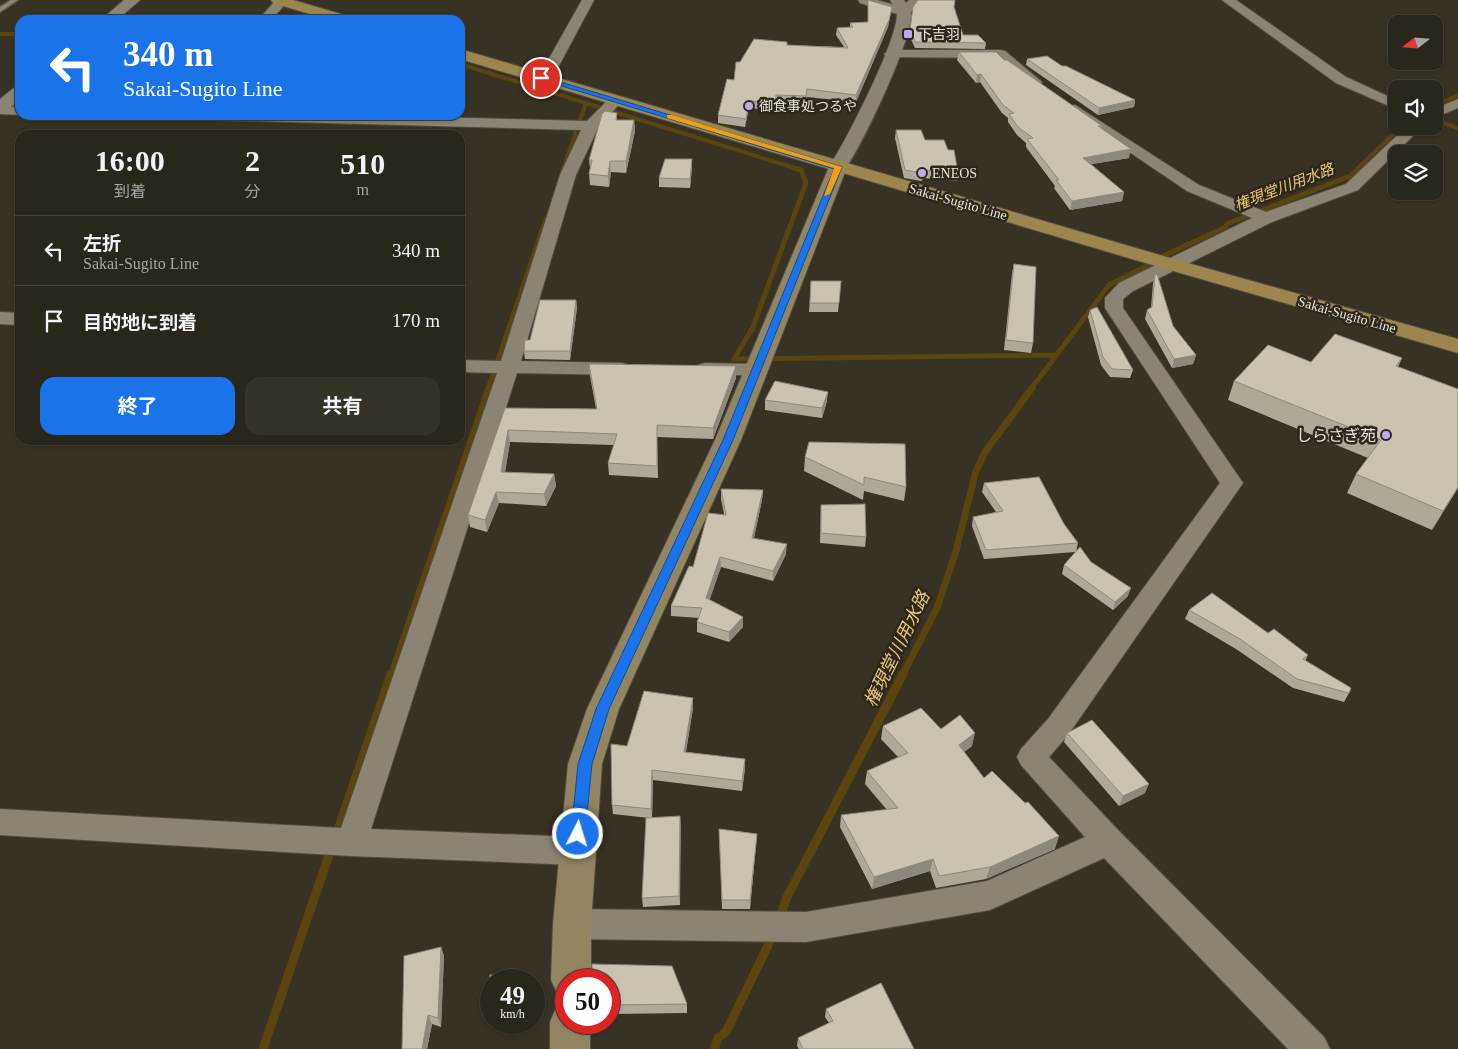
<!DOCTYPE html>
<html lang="ja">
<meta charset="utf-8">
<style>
:root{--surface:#29261b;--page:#353228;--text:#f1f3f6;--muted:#a5a5a3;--line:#45433a;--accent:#1a73e8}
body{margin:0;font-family:"Times New Roman","Noto Sans JP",serif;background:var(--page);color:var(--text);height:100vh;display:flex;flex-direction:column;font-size:19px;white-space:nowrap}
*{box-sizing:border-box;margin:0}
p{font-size:16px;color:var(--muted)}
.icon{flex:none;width:28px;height:28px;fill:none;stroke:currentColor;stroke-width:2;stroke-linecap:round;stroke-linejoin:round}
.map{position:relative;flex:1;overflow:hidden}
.side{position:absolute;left:15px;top:130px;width:450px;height:315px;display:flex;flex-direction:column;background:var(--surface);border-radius:15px;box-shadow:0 1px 4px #0004,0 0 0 1px var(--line)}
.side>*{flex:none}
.hud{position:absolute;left:15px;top:15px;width:450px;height:105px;border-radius:15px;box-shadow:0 1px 4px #0004,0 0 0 1px var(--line);background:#1a73e8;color:#fff;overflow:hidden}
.needle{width:32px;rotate:253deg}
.controls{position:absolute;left:1388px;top:15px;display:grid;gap:10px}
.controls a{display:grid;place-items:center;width:55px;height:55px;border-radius:10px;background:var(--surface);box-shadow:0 1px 4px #0004,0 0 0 1px var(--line);font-size:25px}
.speed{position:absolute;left:480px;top:969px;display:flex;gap:10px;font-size:25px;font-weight:700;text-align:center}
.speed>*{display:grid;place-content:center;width:65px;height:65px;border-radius:50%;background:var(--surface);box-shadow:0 1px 4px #0004,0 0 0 1px var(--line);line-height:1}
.speed small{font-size:12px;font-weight:400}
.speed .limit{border:8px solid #d22;background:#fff;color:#111}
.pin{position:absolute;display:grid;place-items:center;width:42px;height:42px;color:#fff;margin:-21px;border:2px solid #fff;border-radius:50%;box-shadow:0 1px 5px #0007}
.me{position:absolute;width:55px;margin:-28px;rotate:5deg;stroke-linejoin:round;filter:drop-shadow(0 0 4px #0008)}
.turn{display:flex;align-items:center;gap:18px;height:105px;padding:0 25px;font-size:22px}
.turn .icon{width:65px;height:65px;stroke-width:2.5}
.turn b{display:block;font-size:35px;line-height:42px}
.eta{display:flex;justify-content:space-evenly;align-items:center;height:85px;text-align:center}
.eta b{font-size:30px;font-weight:700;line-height:35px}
.action{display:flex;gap:10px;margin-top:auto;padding:10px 25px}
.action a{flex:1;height:58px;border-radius:15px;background:var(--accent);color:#fff;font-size:20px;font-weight:700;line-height:58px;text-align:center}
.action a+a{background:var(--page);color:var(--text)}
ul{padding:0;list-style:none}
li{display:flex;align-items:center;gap:15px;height:70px;padding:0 25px;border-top:1px solid var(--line)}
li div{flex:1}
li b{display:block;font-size:19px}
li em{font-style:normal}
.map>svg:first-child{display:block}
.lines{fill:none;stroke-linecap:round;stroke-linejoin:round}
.stream-far3{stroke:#5a450c;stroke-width:4}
.stream-far2{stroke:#5a450c;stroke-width:5}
.stream-far1{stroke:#5a450c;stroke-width:7}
.stream{stroke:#5a450c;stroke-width:9}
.service-casing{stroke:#534e43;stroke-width:3}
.minor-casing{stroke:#534e43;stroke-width:2}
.tertiary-casing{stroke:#534e43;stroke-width:2}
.secondary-casing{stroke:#534e43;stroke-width:2}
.primary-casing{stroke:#534e43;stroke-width:2}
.service{fill:#8b8475;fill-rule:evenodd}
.minor{fill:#8b8475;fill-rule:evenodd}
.tertiary{fill:#8b8475;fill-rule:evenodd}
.secondary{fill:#938562;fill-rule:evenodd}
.primary{fill:#9c864e;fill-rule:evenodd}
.wall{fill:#aea899}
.shaded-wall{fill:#8d887d}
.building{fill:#cac3b2;stroke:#8d887d}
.route{fill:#1a73e8;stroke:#114b97}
.slow{fill:#f59e0b}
.poi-dot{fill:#bfa9f4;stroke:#2d281b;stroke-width:2}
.labels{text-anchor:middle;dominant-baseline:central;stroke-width:5;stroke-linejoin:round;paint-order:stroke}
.far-poi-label{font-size:14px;fill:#e7e4db;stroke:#2d281b;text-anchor:start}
.far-street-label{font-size:14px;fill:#e7e4db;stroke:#2d281b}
.far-water-label{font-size:15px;font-style:italic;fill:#e8c777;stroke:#2d281b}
.poi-label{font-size:16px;fill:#e7e4db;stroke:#2d281b;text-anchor:end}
.water-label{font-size:18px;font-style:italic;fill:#e8c777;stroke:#2d281b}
</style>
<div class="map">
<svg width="1458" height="1049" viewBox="0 0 1458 1049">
<rect width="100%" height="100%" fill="#373224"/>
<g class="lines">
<path class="stream-far3" d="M0,34H20
M460,64L798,169
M1434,106L1458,95
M1434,120L1458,128
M563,169L586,103
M1357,169L1402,126"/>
<path class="stream-far2" d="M794,168L801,170L806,183L753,327L734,359L1056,355
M562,173L564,168
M1163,256L1226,227L1227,224L1350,176L1359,168
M488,389L546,219
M1031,389L1109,285L1150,264"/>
<path class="stream-far1" d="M391,676L489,388
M902,676L937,608L956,551L976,471L985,452L1032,388"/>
<path class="stream" d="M336,836L391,674
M779,921L786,899L903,674
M263,1049L332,846
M714,1049L718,1038L726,1032L774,933"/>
<defs>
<path id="service" d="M11,0H18L0,12V7Z"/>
<path id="minor" d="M276,0H289L271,20H258Z
M582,0H594L555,73L546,81H536L534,78L542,71Z
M858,0H877L902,7L909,0H922L908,15L904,16L860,3Z
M1222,0H1236L1346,77L1396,100V109L1336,83Z
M891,50H1000L1005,51L1042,82L1040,85H1030L997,58L886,57L884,54Z
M616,96L623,100L598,128L576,175L521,361L622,363L629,365L632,369L629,373L622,375L517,373L371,829L576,837L587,841L591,851L587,861L576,865L351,856L0,835V809L341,828L497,373L460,372V360L501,361L560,175L581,130L177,119L170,115H344L587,121L611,97Z
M1458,99V108L1434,118V109Z
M1075,105L1199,185L1266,212L1346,184L1407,126H1423L1358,190L1272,222L1133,291L1123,299V308L1243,483L1068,735L1049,757L1119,831L1324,1037L1330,1049H1288L1104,858L990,910L806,942L572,939L560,935L556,924L560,913L572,909L806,912L987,881L1085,837L1021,765L1017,757L1021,749L1048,719L1220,483L1105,308V298L1119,283L1252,218L1187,191L1070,112L1068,109L1070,106Z
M0,106L20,107L22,115L0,114Z
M0,312L20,313V325L0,324Z
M705,363L756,364L763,366L766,370L763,374L756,376L698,373L695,369L698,365Z"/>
<path id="tertiary" d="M124,0H140L117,20H101Z
M890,0H904C906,4 911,9 911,14C912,41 862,146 844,171H832L829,167C846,141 897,42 897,14C896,9 892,4 890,0Z
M20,86V99L6,111L0,112V99L14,88Z"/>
<path id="secondary" d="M838,161L844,163L847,167L741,440L619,709L602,764L591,924V980H566V997L557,993L551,980L553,924L568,764L587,709L715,440L829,167L832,163Z
M566,1004V1022H590V1049H550V1022L556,1008Z"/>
<path id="primary" d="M271,0H293L351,17L353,20H330L273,3Z
M460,49L1156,254L1458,339V353L1142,262L460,59Z"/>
</defs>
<use href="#service" class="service-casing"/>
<use href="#minor" class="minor-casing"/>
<use href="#tertiary" class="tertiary-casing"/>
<use href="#secondary" class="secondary-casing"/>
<use href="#primary" class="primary-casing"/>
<use href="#service" class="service"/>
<use href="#minor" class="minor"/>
<use href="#tertiary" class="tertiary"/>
<use href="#secondary" class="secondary"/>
<use href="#primary" class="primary"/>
</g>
<path class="wall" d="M892,7L888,27L856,102L807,97L806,104L775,103L774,110L749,108L745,127L718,123V115L734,80L740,62L787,45L844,47L836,35L837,28L850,27V23L867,22Z
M954,7L963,35L986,43L985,49L915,48L909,35L910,29Z
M959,52L1004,60L1102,126L1101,128L1129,158L1091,164L1124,192L1122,201L1070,210L1054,188L1055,186L1026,147V143L1017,135L1008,122V118L1002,113L980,82L976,83L957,60Z
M1027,59L1062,66L1135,100L1134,107L1098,115L1026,65Z
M617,113V120H634L635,131L626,173L611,172L609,187L590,185L589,174L590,168L589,160Z
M896,130L925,140L958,173L957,181L924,178L921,181L904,178L895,138Z
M692,167L690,188L659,187V178Z
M1014,264L1033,343L1031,353L1004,350L1012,273Z
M1155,275L1173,326L1196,355L1193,364L1172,368L1145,319L1147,310L1151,308L1153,283Z
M811,281H841L838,312H809Z
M576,300L577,308L570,360L525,359L524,351L530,340Z
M1090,310L1133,370L1130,378L1110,377L1101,365L1088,317Z
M1402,358L1398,367L1458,488L1432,530L1347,493L1356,474L1368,458L1228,400L1234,381L1311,362Z
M589,364L736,366V378L713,439L657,437L658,478L609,475L608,463L614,445L510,442L505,472L554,474L556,486L546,506L499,503L487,532L470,527L468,515L505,408L596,409L590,376Z
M765,400L827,401L822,418L765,410Z
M805,457L906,487L904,501L864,491L863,500L804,471Z
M984,483L1064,524L1078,543L1076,552L1091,562L1128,596L1113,610L1062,574L1064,565L1075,552L984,559L972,526L973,517L996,512L982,492Z
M721,489L763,490L762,500L754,538L786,554L773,581L721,567L709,599L743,617V627L729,642L697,632V622L699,618L671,616V606L724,514L721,499Z
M821,505L866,537L865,547L820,543Z
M1189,610L1268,633L1308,655L1305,661L1349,693L1344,702L1293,688L1236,649L1185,619Z
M693,698V708L686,752L745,759V768L742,791L653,780L652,818L680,816V905L643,907L642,898L649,818L613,814L612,805L627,746Z
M883,726L941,729L972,746L964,752L984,778L1055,849L986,879L936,888L930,871L872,889L840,827L841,815L887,810L865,784L867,771L898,757L881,739Z
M1067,733L1145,793L1119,806L1064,742Z
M719,829L757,834L750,909H722Z
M441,947L444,956L441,1027L432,1024L427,1049H402Z
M609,980L687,1004V1013L609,1014Z
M826,1009L914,1049H799L797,1046L798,1038L829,1023L825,1017Z"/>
<path class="shaded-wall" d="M892,7L888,27L856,102V95Z
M981,74L980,82L976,83L977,75Z
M1135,100L1134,107L1098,115L1099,108Z
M749,101V108L745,127L746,119Z
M634,120L635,131L626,173V161Z
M1131,149L1129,158L1081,166L1083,158Z
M692,159V167L690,188V179Z
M610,161L611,172L609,187L608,176Z
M925,170L924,178L921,181L922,173Z
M1124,192L1122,201L1070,210L1072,201Z
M576,300L577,308L570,360V351Z
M1196,355L1193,364L1172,368L1174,359Z
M736,366V378L713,439V428Z
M828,392L827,401L822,418V408Z
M508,430L510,442L503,484L501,472Z
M554,474L556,486L546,506L544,494Z
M1458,487V488L1432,530L1443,511Z
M763,490L762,500L752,547V538Z
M496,492L499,503L487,532L485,520Z
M787,544L786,554L773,581V571Z
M720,557L721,567L707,608L706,598Z
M1131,588L1128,596L1113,610L1115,602Z
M743,617V627L729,642V632Z
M693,698V708L684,762V752Z
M975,733L972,746L956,758L959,745Z
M745,759V768L742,791V781Z
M652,770L653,780L652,818L651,809Z
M1149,784L1145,793L1119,806L1123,796Z
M680,816L681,826L680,905L679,896Z
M757,834L756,844L750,909V900Z
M1059,836L1055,849L986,879L990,867Z
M933,859L930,871L872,889L874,877Z
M441,947L444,956L441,1027L438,1018Z
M491,1007V1011L488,1012L486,1008Z
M428,1015L432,1024L427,1049H422Z"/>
<path class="building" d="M868,0L892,7L889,20L856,95L807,89L806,96L776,95L775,102L749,101L746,119L718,115L727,79L734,80L736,62H740L754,39L787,42V45L848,48L837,28L853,27L850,23L868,22Z
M918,0H955L954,7L963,35H978L986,43L915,42L910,29L913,7Z
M959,52H996L1004,60H1007L1102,126H1098L1131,149L1083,158L1124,192L1072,201L1056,180H1059L1027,139L1033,138L1018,127L1009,114L1014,113L1003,105L981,74L977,75Z
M1047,56L1062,66H1066L1135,100L1099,108L1027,59Z
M605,111L617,113L616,120H634L626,161H610L608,176L589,174L592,160H589L602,114Z
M896,130H921L925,140H944L948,150H954L958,173L925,170L922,173L905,170Z
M665,159H692L690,179L659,178Z
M1014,264L1036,267L1033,343L1006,340Z
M1157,274L1173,326L1196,355L1174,359L1147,310L1152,307L1155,275Z
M811,281H841L839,303H810Z
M540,300H576L570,351H524L525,340H530Z
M1097,307L1133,370L1112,369L1103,357L1090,310Z
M1335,334L1402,358L1396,366L1458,389V487L1443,511L1356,474L1381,440L1234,381L1268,345L1311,362Z
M589,364L736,366L713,428L657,425V466L608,463L617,434L508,430L501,472L554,474L544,494L496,492L485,520L468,515L505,408L597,409Z
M775,381L828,392L822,408L765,400Z
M809,442L905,444L906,487L864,477V485L805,457Z
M1039,477L1064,524L1078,543L986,550L973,517L1003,511L984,483Z
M721,489L763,490L752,538L787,544L773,571L720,557L706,598L743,617L729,632L697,622L702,608L671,606L689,566L693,567L708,513L726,515Z
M865,504L866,537L821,533V505Z
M1080,547L1091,562L1131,588L1115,602L1064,565Z
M1212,593L1268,633L1274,629L1308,655L1303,659L1351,688L1349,693L1297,679L1240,639L1189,610Z
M644,691L693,698L684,752L745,759L742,781L652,770L651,809L612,805L611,744L627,746Z
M921,708L941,729L960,715L975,733L959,745L984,778L992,771L1025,803L1028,802L1059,836L990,867L939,876L933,859L874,877L841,815L898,808L867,771L908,753L883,726Z
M1092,720L1149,784L1123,796L1067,733Z
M680,816L679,896L642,898L646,818Z
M719,829L757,834L750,900H722Z
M441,947L438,1018L428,1015L422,1049H402L404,956Z
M592,964L672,966L687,1004L609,1005V980H592Z
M517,974V980H491V1007L486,1008L490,975Z
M881,983L914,1049H803L798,1038L833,1021L826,1009Z"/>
<path class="route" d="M541,76L842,167L733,440L609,709L592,764L585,834L583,838L578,840L573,838L571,834L578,764L596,709L723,440L834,169L539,79Z"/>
<path class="slow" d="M667,115H672L842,167L830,194L824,196L834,168L667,118Z"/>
<g class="poi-dot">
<rect x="903" y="29" width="10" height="10" rx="2.5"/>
<circle cx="749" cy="106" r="5"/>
<circle cx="922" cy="173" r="5"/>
<circle cx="1386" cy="435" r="5"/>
</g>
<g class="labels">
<g class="far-poi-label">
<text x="918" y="34">下吉羽</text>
<text x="759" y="106">御食事処つるや</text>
<text x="932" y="173">ENEOS</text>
</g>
<g class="far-street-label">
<text transform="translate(958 202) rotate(16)">Sakai-Sugito Line</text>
<text transform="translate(1347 315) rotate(16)">Sakai-Sugito Line</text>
</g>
<g class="far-water-label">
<text transform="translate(1284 187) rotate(-21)">権現堂川用水路</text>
</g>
<g class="poi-label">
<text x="1376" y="435">しらさぎ苑</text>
</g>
<g class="water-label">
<text transform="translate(897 649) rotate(-64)">権現堂川用水路</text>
</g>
</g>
</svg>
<div class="controls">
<a><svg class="needle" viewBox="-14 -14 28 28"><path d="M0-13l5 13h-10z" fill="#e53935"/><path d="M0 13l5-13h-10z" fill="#a5a5a3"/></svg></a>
<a><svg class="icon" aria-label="sound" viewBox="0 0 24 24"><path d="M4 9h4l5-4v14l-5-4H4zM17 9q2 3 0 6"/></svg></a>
<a><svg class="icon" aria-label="layers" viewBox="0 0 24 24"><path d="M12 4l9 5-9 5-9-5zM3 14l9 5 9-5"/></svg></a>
</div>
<div class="speed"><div>49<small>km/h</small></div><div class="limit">50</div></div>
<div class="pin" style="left:541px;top:78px;background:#d93025"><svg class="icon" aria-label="arrive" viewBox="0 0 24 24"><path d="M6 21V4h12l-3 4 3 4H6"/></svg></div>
<svg class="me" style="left:578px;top:834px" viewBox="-20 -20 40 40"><circle r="17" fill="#1a73e8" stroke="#fff" stroke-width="3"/><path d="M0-11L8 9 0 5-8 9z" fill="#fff"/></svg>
<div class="hud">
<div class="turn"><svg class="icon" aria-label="left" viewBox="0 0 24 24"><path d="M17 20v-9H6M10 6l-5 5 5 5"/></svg><div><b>340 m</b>Sakai-Sugito Line</div></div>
</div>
<section class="side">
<div class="eta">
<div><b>16:00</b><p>到着</p></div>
<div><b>2</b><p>分</p></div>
<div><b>510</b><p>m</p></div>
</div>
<ul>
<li><svg class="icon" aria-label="left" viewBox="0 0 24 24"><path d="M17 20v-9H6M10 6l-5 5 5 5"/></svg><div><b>左折</b><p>Sakai-Sugito Line</p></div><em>340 m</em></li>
<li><svg class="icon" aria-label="arrive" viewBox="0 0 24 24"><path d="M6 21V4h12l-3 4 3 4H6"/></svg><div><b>目的地に到着</b></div><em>170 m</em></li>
</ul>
<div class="action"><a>終了</a><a>共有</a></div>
</section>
</div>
